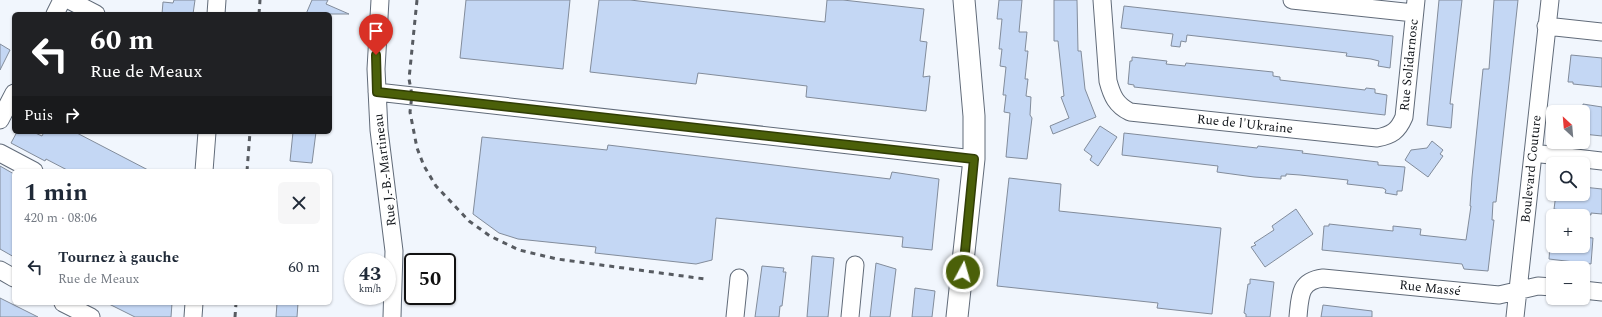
<!DOCTYPE html>
<html lang="fr">
<meta charset="utf-8">
<style>
:root{--surface:#fff;--page:#f6f6f7;--text:#1f2937;--muted:#747a83}
body{margin:0;font-family:Spectral,serif;background:var(--page);color:var(--text);height:100vh;display:flex;flex-direction:column;font-size:15px;white-space:nowrap}
*{box-sizing:border-box;margin:0}
p{font-size:13px;color:var(--muted)}
.icon{flex:none;width:22px;height:22px;fill:none;stroke:currentColor;stroke-width:2;stroke-linecap:round;stroke-linejoin:round}
.map{position:relative;flex:1;overflow:hidden}
.side{position:absolute;left:12px;top:169px;width:320px;height:136px;display:flex;flex-direction:column;background:var(--surface);border-radius:6px;box-shadow:0 1px 3px #0004}
.side>*{flex:none}
.hud{position:absolute;left:12px;top:12px;width:320px;height:122px;border-radius:6px;box-shadow:0 1px 3px #0004;background:#202124;color:#fff;overflow:hidden}
.needle{width:26px;rotate:334deg}
.fabs{position:absolute;left:1546px;top:105px;display:grid;gap:8px}
.fabs a{display:grid;place-items:center;width:44px;height:44px;border-radius:6px;background:var(--surface);box-shadow:0 1px 3px #0004;font-size:20px}
.speed{position:absolute;left:344px;top:253px;display:flex;gap:8px;font-size:20px;font-weight:700;text-align:center}
.speed>*{display:grid;place-content:center;width:52px;height:52px;border-radius:50%;background:var(--surface);box-shadow:0 1px 3px #0004;line-height:1}
.speed small{font-size:10px;font-weight:400}
.speed .limit{border:2px solid #111;border-radius:6px;background:#fff;color:#111}
.pin{position:absolute;display:grid;place-items:center;width:34px;height:34px;color:#fff;margin:-41px -17px;border-radius:50% 50% 50% 0;rotate:-45deg;box-shadow:0 0 4px #0007}
.pin .icon{rotate:45deg}
.me{position:absolute;width:44px;margin:-22px;rotate:6deg;stroke-linejoin:round;filter:drop-shadow(0 0 3px #0008)}
.turn{display:flex;align-items:center;gap:14px;height:84px;padding:0 12px;font-size:18px}
.turn .icon{width:52px;height:52px;stroke-width:2.5}
.turn b{display:block;font-size:28px;line-height:34px}
.then{display:flex;align-items:center;height:38px;padding:0 12px;background:#0003;gap:8px;font-size:15px}
.round{display:grid;place-items:center;flex:none;width:42px;height:42px;border-radius:6px;background:var(--page)}
.headline{display:flex;align-items:center;justify-content:space-between;height:68px;padding:0 12px}
h1{font-size:24px;font-weight:700;line-height:30px}
ul{padding:0;list-style:none}
li{display:flex;align-items:center;gap:12px;height:60px;padding:0 12px}
li div{flex:1}
li b{display:block;font-size:15px}
li em{font-style:normal}
.map>svg:first-child{display:block}
.building{fill:#c4d7f4;stroke:#828c9b}
.lines{fill:none;stroke-linecap:round;stroke-linejoin:round}
.minor-casing{stroke:#616b79;stroke-width:19}
.major-casing{stroke:#616b79;stroke-width:23}
.minor{stroke:#fff;stroke-width:17}
.major{stroke:#fff;stroke-width:21}
.rail{stroke:#575b61;stroke-width:3;stroke-dasharray:5 5;stroke-linecap:butt}
.route-casing{stroke:#313e06;stroke-width:10}
.route{stroke:#4b6009;stroke-width:7}
.labels{text-anchor:middle;dominant-baseline:central;stroke-width:3;stroke-linejoin:round;paint-order:stroke}
.street-label{font-size:13px;fill:#0f1318;stroke:#fff}
</style>
<div class="map">
<svg width="1602" height="317" viewBox="0 0 1602 317">
<rect width="100%" height="100%" fill="#f1f6fd"/>
<path class="building" d="M174,0H195L193,14H162L163,2L173,3Z
M312,0H328L326,4L349,14H306Z
M466,0H570L563,69L460,58Z
M599,0H630L825,22L827,0H843L924,9L920,41L927,42L923,77L930,76L926,111L806,97L807,86L698,73L696,84L590,72Z
M999,0H1022L1019,32H1027L1025,51H1028L1025,79H1028L1026,96L1031,97L1030,115L1032,118L1027,159L1006,157L1010,113L1004,112L1006,95H1003L1006,67L1000,66L1002,49H999L1002,19H997Z
M1054,0H1077L1078,51H1081L1085,89L1096,117L1053,134L1050,126L1069,118L1061,97L1064,96L1058,41H1054Z
M1439,0H1462L1450,104H1453L1451,128L1427,125Z
M1494,0H1518L1496,202H1493L1492,220H1494L1488,271L1464,269L1462,264L1322,250L1324,226H1329V224L1393,231V226L1421,229L1420,235L1466,240L1471,206H1470L1472,177L1483,69H1489Z
M1124,6L1393,36L1390,68L1378,66L1379,61L1371,59L1346,56L1347,53L1187,35L1186,42L1181,41L1180,47L1171,46L1173,34L1121,28Z
M0,44L10,50L0,70Z
M1571,55L1602,58V87L1573,84V82H1568Z
M1132,57L1167,61L1166,64L1185,66L1186,63L1273,72V76L1280,77V80L1365,90L1366,88L1375,89V93L1387,95L1385,115L1134,87V85L1128,84L1130,61H1132Z
M1583,104L1602,107V136L1583,134Z
M1100,126L1117,137L1098,166L1090,160L1092,156L1084,150Z
M17,132H33L42,136L44,132H75L150,171H69L46,159L45,161L11,143Z
M293,132H316L312,163L290,161Z
M1124,133L1257,148L1258,146L1303,151L1302,153L1378,162V165L1405,167L1402,191H1397V195L1385,193L1386,190L1383,188L1347,184L1348,180L1300,175L1286,174V176H1281V179L1254,177L1217,172L1218,166L1122,155Z
M482,137L607,150L608,145L890,179L892,172L939,179L932,250L902,247L903,237L716,218L712,260L696,264L595,253L596,247L518,239L499,233L473,214Z
M1432,141L1443,150L1440,154L1443,156L1428,177L1405,160L1411,150L1427,148Z
M0,166L14,174V257L0,249Z
M1009,178L1061,184L1059,211L1221,228L1212,314L1157,308L1158,303L997,286Z
M1583,187L1602,189V214L1591,213V215L1554,209L1556,194H1583Z
M1296,209L1313,234L1265,267L1251,247L1256,245L1254,243L1274,230L1272,226Z
M1583,237L1593,238L1591,264L1549,259L1550,246H1583Z
M812,256L834,258L828,317H807Z
M876,263L896,269L890,317H870Z
M762,266L784,268L783,272H786L782,306H780L779,317H755Z
M1250,279L1274,282L1270,317H1246V314L1244,313L1248,284H1250Z
M915,288L935,291L932,317H912Z
M0,298L38,317H0Z
M107,303H172L171,317H135Z
M277,303H298L297,317H276Z
M1323,305L1372,311V317H1321Z"/>
<g class="lines">
<defs>
<path id="minor" d="M69,0L96,14
M380,0L376,69L379,130L394,251L392,317
M1102,0L1108,81C1112,96 1116,105 1130,112L1377,138C1392,135 1398,131 1404,117L1416,0
M1292,0L1414,13
M55,14L62,0
M216,14L217,0
M1546,26L1602,32
M377,92L974,159
M0,120L14,93
M0,153L34,171
M1533,153L1602,161
M204,171L207,132
M0,270L14,278
M1583,290L1602,292
M63,303L91,317
M193,317L194,303
M735,317L739,278
M850,317L855,265
M1298,317C1300,296 1299,281 1323,278L1499,295L1538,286L1553,287
M1515,317L1550,0"/>
<path id="major" d="M957,317L974,159V116L964,0"/>
</defs>
<use href="#minor" class="minor-casing"/>
<use href="#major" class="major-casing"/>
<use href="#minor" class="minor"/>
<use href="#major" class="major"/>
<path class="rail" d="M417,0L409,79L412,95L410,112L417,148L424,166L436,186L469,221L490,236L519,250L557,259L705,279
M259,14L260,0
M247,171L250,132
M235,317L236,303"/>
</g>
<g class="lines">
<defs>
<path id="route" d="M376,55L377,92L974,159L963,272"/>
</defs>
<use href="#route" class="route-casing"/>
<use href="#route" class="route"/>
</g>
<g class="labels">
<g class="street-label">
<text transform="translate(1409 65) rotate(-84)">Rue Solidarnosc</text>
<text transform="translate(1245 124) rotate(6)">Rue de l'Ukraine</text>
<text transform="translate(1531 169) rotate(-84)">Boulevard Couture</text>
<text transform="translate(385 170) rotate(-97)">Rue J.-B.-Martineau</text>
<text transform="translate(1430 288) rotate(6)">Rue Massé</text>
</g>
</g>
</svg>
<div class="fabs">
<a><svg class="needle" viewBox="-14 -14 28 28"><path d="M0-13l5 13h-10z" fill="#e53935"/><path d="M0 13l5-13h-10z" fill="#747a83"/></svg></a>
<a><svg class="icon" aria-label="search" viewBox="0 0 24 24"><circle cx="10" cy="10" r="6"/><path d="M15 15l6 6"/></svg></a>
<a>+</a>
<a>−</a>
</div>
<div class="speed"><div>43<small>km/h</small></div><div class="limit">50</div></div>
<div class="pin" style="left:376px;top:55px;background:#d93025"><svg class="icon" aria-label="arrive" viewBox="0 0 24 24"><path d="M6 21V4h12l-3 4 3 4H6"/></svg></div>
<svg class="me" style="left:963px;top:272px" viewBox="-20 -20 40 40"><circle r="17" fill="#4b6009" stroke="#fff" stroke-width="3"/><path d="M0-11L8 9 0 5-8 9z" fill="#fff"/></svg>
<div class="hud">
<div class="turn"><svg class="icon" aria-label="left" viewBox="0 0 24 24"><path d="M17 20v-9H6M10 6l-5 5 5 5"/></svg><div><b>60 m</b>Rue de Meaux</div></div>
<div class="then">Puis<svg class="icon" aria-label="right" viewBox="0 0 24 24"><path d="M7 20v-9h11M14 6l5 5-5 5"/></svg></div>
</div>
<section class="side">
<div class="headline"><div><h1>1 min</h1><p>420 m · 08:06</p></div><a class="round"><svg class="icon" aria-label="close" viewBox="0 0 24 24"><path d="M6 6l12 12M18 6L6 18"/></svg></a></div>
<ul>
<li><svg class="icon" aria-label="left" viewBox="0 0 24 24"><path d="M17 20v-9H6M10 6l-5 5 5 5"/></svg><div><b>Tournez à gauche</b><p>Rue de Meaux</p></div><em>60 m</em></li>
</ul>
</section>
</div>
